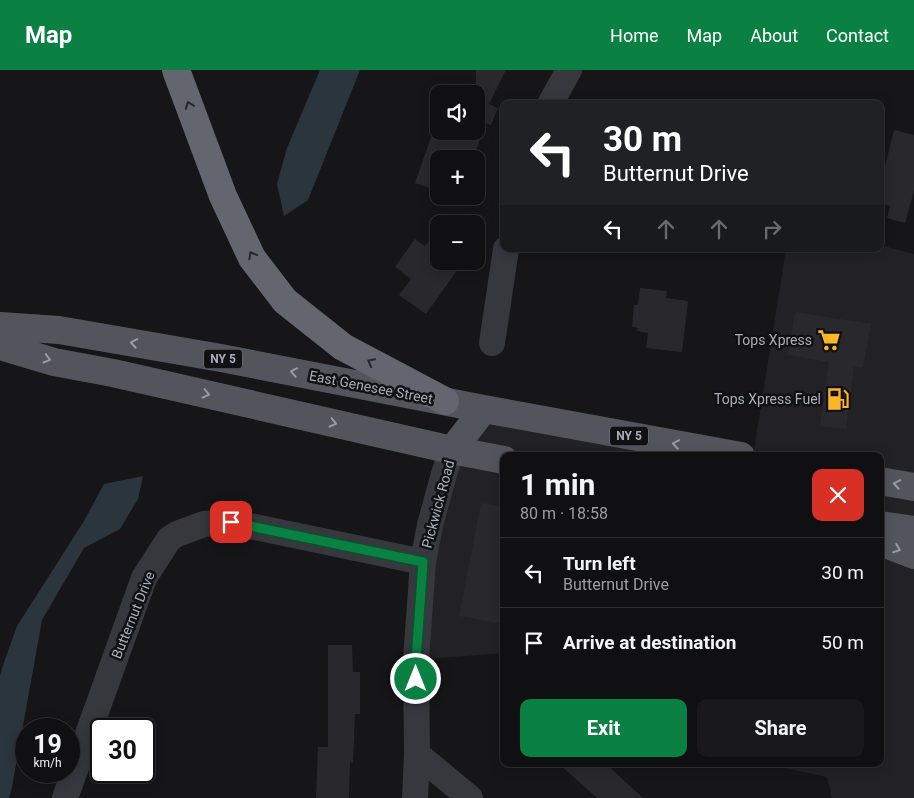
<!DOCTYPE html>
<meta charset="utf-8">
<style>
:root{--surface:#101013;--page:#19191c;--text:#f1f3f6;--muted:#9c9da0;--line:#303033;--accent:#0b8043}
body{margin:0;font-family:Roboto,sans-serif;background:var(--page);color:var(--text);height:100vh;display:flex;flex-direction:column;font-size:19px;white-space:nowrap}
*{box-sizing:border-box;margin:0}
p{font-size:16px;color:var(--muted)}
.icon{flex:none;width:28px;height:28px;fill:none;stroke:currentColor;stroke-width:2;stroke-linecap:round;stroke-linejoin:round}
.map{position:relative;flex:1;overflow:hidden}
.panel{position:absolute;left:500px;top:382px;width:384px;height:315px;display:flex;flex-direction:column;background:var(--surface);border-radius:10px;box-shadow:0 2px 12px #0003,0 0 0 1px var(--line)}
.panel>*{flex:none}
.top-card{position:absolute;left:500px;top:30px;width:384px;height:152px;border-radius:10px;box-shadow:0 2px 12px #0003,0 0 0 1px var(--line);background:#202124;color:#fff;overflow:hidden}
.buttons{position:absolute;left:430px;top:15px;display:grid;gap:10px}
.buttons a{display:grid;place-items:center;width:55px;height:55px;border-radius:10px;background:var(--surface);box-shadow:0 2px 12px #0003,0 0 0 1px var(--line);font-size:25px}
.speed{position:absolute;left:15px;top:648px;display:flex;gap:10px;font-size:25px;font-weight:700;text-align:center}
.speed>*{display:grid;place-content:center;width:65px;height:65px;border-radius:50%;background:var(--surface);box-shadow:0 2px 12px #0003,0 0 0 1px var(--line);line-height:1}
.speed small{font-size:12px;font-weight:400}
.speed .limit{border:2px solid #111;border-radius:8px;background:#fff;color:#111}
.pin{position:absolute;display:grid;place-items:center;width:42px;height:42px;color:#fff;margin:-21px;border-radius:10px;box-shadow:0 2px 8px #0006}
.me{position:absolute;width:55px;margin:-28px;rotate:0deg;stroke-linejoin:round;filter:drop-shadow(0 0 4px #0008)}
.turn{display:flex;align-items:center;gap:18px;height:105px;padding:0 20px;font-size:22px}
.turn .icon{width:65px;height:65px;stroke-width:2.5}
.turn b{display:block;font-size:35px;line-height:42px}
.lanes{display:flex;align-items:center;height:48px;padding:0 20px;background:#0003;justify-content:center;gap:25px;direction:ltr}
.lanes .off{opacity:.35}
.round{display:grid;place-items:center;flex:none;width:52px;height:52px;border-radius:10px;background:var(--page)}
.summary{display:flex;align-items:center;justify-content:space-between;height:85px;padding:0 20px}
h1{font-size:30px;font-weight:700;line-height:38px}
.button{display:flex;gap:10px;margin-top:auto;padding:10px 20px}
.button a{flex:1;height:58px;border-radius:10px;background:var(--accent);color:#fff;font-size:20px;font-weight:700;line-height:58px;text-align:center}
.button a+a{background:var(--page);color:var(--text)}
ul{padding:0;list-style:none}
li{display:flex;align-items:center;gap:15px;height:70px;padding:0 20px;border-top:1px solid var(--line)}
li div{flex:1}
li b{display:block;font-size:19px}
li em{font-style:normal}
header{display:flex;align-items:center;gap:30px;box-sizing:border-box;height:70px;padding:0 25px;background:var(--accent);color:#fff}
header strong{font-size:24px}
nav{display:flex;gap:28px;margin-inline-start:auto;font-size:18px}
.map>svg:first-child{display:block}
.built{fill:#222226}
.water{fill:#2b353d}
.building{fill:#29292d}
.lines{fill:none;stroke-linecap:round;stroke-linejoin:round}
.street{stroke:#37383e;stroke-width:26}
.primary{stroke:#53555d;stroke-width:28}
.highway{stroke:#63666f;stroke-width:28}
.oneway{stroke:#26262b}
.oneway2{stroke:#969ba7}
.route-casing{stroke:#07532c;stroke-width:12}
.route{stroke:#0b8043;stroke-width:9}
.labels{text-anchor:middle;dominant-baseline:central;stroke-width:5;stroke-linejoin:round;paint-order:stroke}
.shield{fill:#111114;stroke:#7a7e88;stroke-width:1}
.shield-label{font-size:12px;font-weight:bold;fill:#a7adb9}
.poi-label{font-size:14px;fill:#a7adb9;stroke:#111114;text-anchor:end}
.street-label{font-size:14px;fill:#a7adb9;stroke:#111114}
</style>
<header>
<strong>Map</strong>
<nav><a>Home</a><a>Map</a><a>About</a><a>Contact</a></nav>
</header>
<div class="map">
<svg width="914" height="728" viewBox="0 0 914 728">
<rect width="100%" height="100%" fill="#161619"/>
<path class="built" d="M880,175L914,184V728H832L827,707L766,694H880V386H753L786,179H880Z
M484,339L741,386H504V583L416,590L430,455Z"/>
<path class="water" d="M320,0H360L308,130L284,146L277,114L287,78Z
M143,406L138,429L120,459L84,478L42,550L12,717L9,728H0V606L2,598L17,556L84,451L104,414Z"/>
<path class="building" d="M476,0H506L489,34L498,38L491,55L480,51L476,58Z
M436,53L439,54V61H483L473,89H439V121L415,113Z
M894,60L914,65V121L905,153L887,148L890,136L880,133V103L883,104Z
M439,156V191H446L458,199L426,244L399,225L411,209L395,197L415,169L425,176Z
M640,218L667,221L666,228L688,231L682,282L646,278L648,263L637,261L638,258L632,257L634,235H638Z
M795,242L871,254L863,298L854,297L846,359L820,356L829,292L788,285Z
M481,433L504,437V554L459,546Z
M328,575H352L353,602H360V644H355L353,693L350,692L349,728H316L318,677H328Z
M559,694H606L643,728H597Z"/>
<g class="lines">
<path class="street" d="M550,34L569,0
M492,273L506,179
M417,684L470,728
M65,728L144,508L169,469L177,464L204,454L231,452L423,492
M415,728L417,684L416,590L423,492L430,455L444,404L452,380"/>
<path class="primary" d="M0,256L59,260L221,288L484,339L741,386
M0,276L54,292L113,303L452,380L504,390
M452,380L484,339
M880,411L914,417
M880,455L914,460
M880,472L914,485"/>
<path class="highway" d="M176,0L223,126L252,188L285,231L343,277L445,331"/>
</g>
<defs><path id="oneway-chevron" d="M-2-3.5L2.5 0L-2 3.5" fill="none" stroke-width="1.6" stroke-linecap="round" stroke-linejoin="round" transform="scale(1.25)"/></defs>
<g class="oneway">
<use href="#oneway-chevron" transform="translate(189 35) rotate(-111)"/>
<use href="#oneway-chevron" transform="translate(252 185) rotate(-119)"/>
<use href="#oneway-chevron" transform="translate(371 292) rotate(-152)"/>
</g>
<g class="oneway2">
<use href="#oneway-chevron" transform="translate(134 273) rotate(-170)"/>
<use href="#oneway-chevron" transform="translate(47 289) rotate(16)"/>
<use href="#oneway-chevron" transform="translate(294 302) rotate(-169)"/>
<use href="#oneway-chevron" transform="translate(206 324) rotate(13)"/>
<use href="#oneway-chevron" transform="translate(333 353) rotate(13)"/>
<use href="#oneway-chevron" transform="translate(676 374) rotate(-170)"/>
<use href="#oneway-chevron" transform="translate(897 414) rotate(-170)"/>
<use href="#oneway-chevron" transform="translate(897 479) rotate(21)"/>
</g>
<g class="lines">
<defs>
<path id="route" d="M231,452L423,492L416,590V609"/>
</defs>
<use href="#route" class="route-casing"/>
<use href="#route" class="route"/>
</g>
<defs>
<symbol id="supermarket-bare" viewBox="-9 -9 18 18"><path d="M-6-5.5h2.5l.6 2H6L4.5 2H-2.5L-4.4-4H-6ZM-1.5 3.2a1.3 1.3 0 1 0 .1 0ZM3 3.2a1.3 1.3 0 1 0 .1 0Z" fill="#feb629" stroke="#111114" stroke-width="2.5" paint-order="stroke"/></symbol>
<symbol id="fuel-bare" viewBox="-9 -9 18 18"><path d="M-5.5-6h7V0h2V4h1.3V-2.5L3-4.5l.8-.8L6-3V5H2.5V1h-1V6h-7ZM-4.2-4.7v3.2H.2V-4.7Z" fill="#feb629" stroke="#111114" stroke-width="2.5" paint-order="stroke"/></symbol>
</defs>
<g fill-rule="evenodd">
<use href="#supermarket-bare" x="813" y="254" width="32" height="32"/>
<use href="#fuel-bare" x="822" y="313" width="32" height="32"/>
</g>
<g class="labels">
<g class="shield">
<rect x="204" y="279.5" width="38" height="19" rx="4"/>
<rect x="610" y="356.5" width="38" height="19" rx="4"/>
</g>
<g class="shield-label">
<text x="223" y="289">NY 5</text>
<text x="629" y="366">NY 5</text>
</g>
<g class="poi-label">
<text x="812" y="270">Tops Xpress</text>
<text x="821" y="329">Tops Xpress Fuel</text>
</g>
<g class="street-label">
<text transform="translate(371 317) rotate(11)">East Genesee Street</text>
<text transform="translate(438 434) rotate(-75)">Pickwick Road</text>
<text transform="translate(133 545) rotate(-68)">Butternut Drive</text>
</g>
</g>
</svg>
<div class="buttons">
<a><svg class="icon" aria-label="sound" viewBox="0 0 24 24"><path d="M4 9h4l5-4v14l-5-4H4zM17 9q2 3 0 6"/></svg></a>
<a>+</a>
<a>−</a>
</div>
<div class="speed"><div>19<small>km/h</small></div><div class="limit">30</div></div>
<div class="pin" style="left:231px;top:452px;background:#d93025"><svg class="icon" aria-label="arrive" viewBox="0 0 24 24"><path d="M6 21V4h12l-3 4 3 4H6"/></svg></div>
<svg class="me" style="left:416px;top:609px" viewBox="-20 -20 40 40"><circle r="17" fill="#0b8043" stroke="#fff" stroke-width="3"/><path d="M0-11L8 9 0 5-8 9z" fill="#fff"/></svg>
<div class="top-card">
<div class="turn"><svg class="icon" aria-label="left" viewBox="0 0 24 24"><path d="M17 20v-9H6M10 6l-5 5 5 5"/></svg><div><b>30 m</b>Butternut Drive</div></div>
<div class="lanes"><svg class="icon" aria-label="left" viewBox="0 0 24 24"><path d="M17 20v-9H6M10 6l-5 5 5 5"/></svg><svg class="icon off" aria-label="ahead" viewBox="0 0 24 24"><path d="M12 20V5M6 11l6-6 6 6"/></svg><svg class="icon off" aria-label="ahead" viewBox="0 0 24 24"><path d="M12 20V5M6 11l6-6 6 6"/></svg><svg class="icon off" aria-label="right" viewBox="0 0 24 24"><path d="M7 20v-9h11M14 6l5 5-5 5"/></svg></div>
</div>
<section class="panel">
<div class="summary"><div><h1>1 min</h1><p>80 m · 18:58</p></div><a class="round" style="background:#d93025;color:#fff"><svg class="icon" aria-label="close" viewBox="0 0 24 24"><path d="M6 6l12 12M18 6L6 18"/></svg></a></div>
<ul>
<li><svg class="icon" aria-label="left" viewBox="0 0 24 24"><path d="M17 20v-9H6M10 6l-5 5 5 5"/></svg><div><b>Turn left</b><p>Butternut Drive</p></div><em>30 m</em></li>
<li><svg class="icon" aria-label="arrive" viewBox="0 0 24 24"><path d="M6 21V4h12l-3 4 3 4H6"/></svg><div><b>Arrive at destination</b></div><em>50 m</em></li>
</ul>
<div class="button"><a>Exit</a><a>Share</a></div>
</section>
</div>
